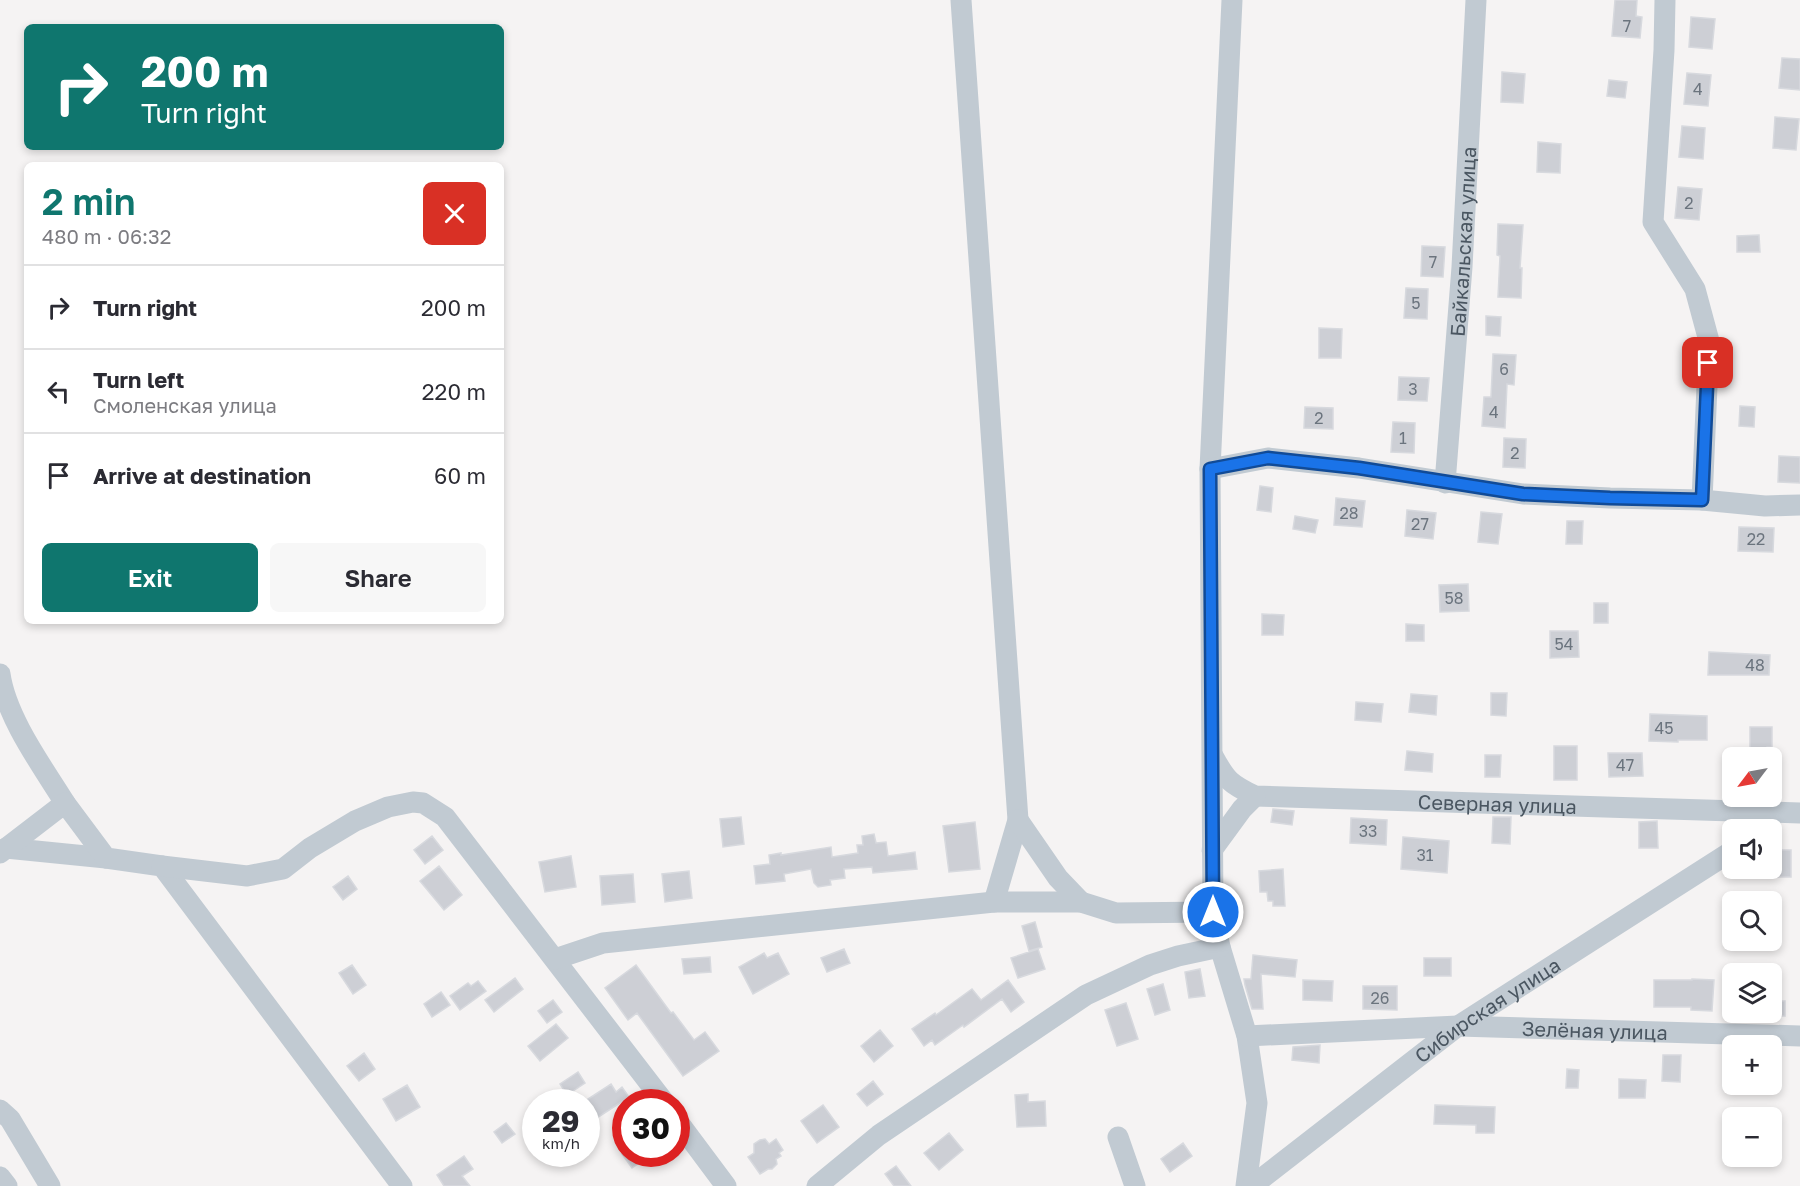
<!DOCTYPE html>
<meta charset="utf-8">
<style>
:root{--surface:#fff;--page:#f7f7f7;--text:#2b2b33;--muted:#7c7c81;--line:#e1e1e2;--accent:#0f766e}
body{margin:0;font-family:"Golos Text",sans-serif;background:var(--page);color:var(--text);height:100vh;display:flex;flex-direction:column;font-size:22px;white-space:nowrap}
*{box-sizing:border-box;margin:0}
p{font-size:20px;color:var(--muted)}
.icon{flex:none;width:33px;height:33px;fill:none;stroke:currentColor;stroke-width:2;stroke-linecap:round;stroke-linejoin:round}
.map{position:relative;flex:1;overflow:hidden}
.details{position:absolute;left:24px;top:162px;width:480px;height:462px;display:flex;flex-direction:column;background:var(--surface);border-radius:9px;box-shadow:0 3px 9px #0003}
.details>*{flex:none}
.top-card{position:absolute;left:24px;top:24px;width:480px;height:126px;border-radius:9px;box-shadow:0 3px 9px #0003;background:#0f766e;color:#fff;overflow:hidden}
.needle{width:39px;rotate:238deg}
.fabs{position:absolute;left:1722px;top:747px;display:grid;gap:12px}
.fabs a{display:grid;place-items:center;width:60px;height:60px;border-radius:9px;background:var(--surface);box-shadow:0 3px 9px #0003;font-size:30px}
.speed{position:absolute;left:522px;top:1089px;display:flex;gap:12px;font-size:30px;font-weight:700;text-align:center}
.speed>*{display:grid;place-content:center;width:78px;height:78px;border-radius:50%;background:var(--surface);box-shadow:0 3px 9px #0003;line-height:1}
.speed small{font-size:15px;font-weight:400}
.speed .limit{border:9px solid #d22;background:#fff;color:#111}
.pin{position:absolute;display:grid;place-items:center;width:51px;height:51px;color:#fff;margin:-26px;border-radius:12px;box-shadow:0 3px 9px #0006}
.me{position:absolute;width:66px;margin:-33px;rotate:0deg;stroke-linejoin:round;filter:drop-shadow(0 0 4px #0008)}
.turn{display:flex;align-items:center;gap:21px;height:126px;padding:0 18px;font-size:27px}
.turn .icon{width:78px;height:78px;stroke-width:2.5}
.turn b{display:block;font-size:42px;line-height:51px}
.round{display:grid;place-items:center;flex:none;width:63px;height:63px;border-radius:9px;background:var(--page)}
.overview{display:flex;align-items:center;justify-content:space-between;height:102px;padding:0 18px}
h1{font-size:36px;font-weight:600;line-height:45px;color:var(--accent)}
.primary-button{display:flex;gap:12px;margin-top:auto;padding:12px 18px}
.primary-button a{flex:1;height:69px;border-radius:9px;background:var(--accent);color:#fff;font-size:24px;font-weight:600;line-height:69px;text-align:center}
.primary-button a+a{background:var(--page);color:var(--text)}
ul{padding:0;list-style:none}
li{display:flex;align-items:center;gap:18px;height:84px;padding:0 18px;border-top:2px solid var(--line)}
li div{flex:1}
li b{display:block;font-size:22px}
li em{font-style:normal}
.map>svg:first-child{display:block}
.building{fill:#cdcfd5;stroke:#d7d9de;stroke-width:1.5}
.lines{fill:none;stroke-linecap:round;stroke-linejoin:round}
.minor{stroke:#c1cad2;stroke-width:21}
.route-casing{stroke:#114b97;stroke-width:15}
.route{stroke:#1a73e8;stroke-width:10}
.labels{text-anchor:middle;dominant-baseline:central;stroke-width:5;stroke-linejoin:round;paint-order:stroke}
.number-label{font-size:16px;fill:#6b747e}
.street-label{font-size:20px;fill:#4a5661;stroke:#fff}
</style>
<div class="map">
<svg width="1800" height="1186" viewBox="0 0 1800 1186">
<rect width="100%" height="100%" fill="#f5f3f3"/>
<path class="building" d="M1615,0H1637L1636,16L1642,17L1640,38L1612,36Z
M1691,17L1715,19L1712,49L1689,47Z
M1782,58L1800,59V90L1779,88Z
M1502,72L1525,74L1523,103L1501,102Z
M1687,73L1711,75L1708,106L1684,104Z
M1609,80L1627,82L1625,98L1607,96Z
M1775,117L1799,119L1796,150L1773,148Z
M1682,126L1705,128L1703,159L1679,157Z
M1538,142L1561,144L1560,173L1537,172Z
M1678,187L1702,189L1699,220L1675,218Z
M1498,224L1523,225L1520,268H1522L1521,298L1498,297L1500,256L1497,255Z
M1759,235L1760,252H1737V236Z
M1422,246L1445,247L1443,277L1421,276Z
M1406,288L1428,289L1427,319L1404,318Z
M1486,316L1501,317L1500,336L1486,335Z
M1319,328L1342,329L1341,358H1319Z
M1493,354L1516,355L1514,385L1507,384L1505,428L1482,426L1484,397H1491Z
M1399,377L1429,378L1427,401L1398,400Z
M1740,406L1755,407L1754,427L1739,426Z
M1305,407L1333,408V429L1304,428Z
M1393,422L1415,423L1414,453L1391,452Z
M1504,438L1526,439L1525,468L1503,467Z
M1779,456L1800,457V483L1778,482Z
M1260,486L1273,488L1271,512L1257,510Z
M1336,498L1365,501L1362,527L1334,525Z
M1407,510L1436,513L1433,539L1405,536Z
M1481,512L1502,514L1498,544L1478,542Z
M1295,516L1318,520L1315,533L1293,529Z
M1567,521H1583L1582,544H1566Z
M1739,527L1774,528L1773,552L1738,551Z
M1468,584L1469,611L1440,612L1439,585Z
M1594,603H1608V623H1594Z
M1262,614L1284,615L1283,635H1262Z
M1406,624L1424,625V641H1406Z
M1550,631H1578L1579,657L1550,658Z
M1709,652L1770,655L1769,675H1708Z
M1491,693H1507L1506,716L1491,715Z
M1411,694L1437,696L1436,715L1409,712Z
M1356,702L1383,704L1381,722L1355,720Z
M1650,714L1707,716V740H1678V742L1649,741Z
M1750,727H1772V747H1767V758H1750Z
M1554,746H1577V780H1554Z
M1407,751L1433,754L1432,772L1405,770Z
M1608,753H1642L1643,776L1609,777Z
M1485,755H1501L1500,777H1485Z
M1273,809L1294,811L1292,825L1271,822Z
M741,817L744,844L723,847L720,819Z
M1493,817H1511L1510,844L1492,843Z
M1351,818L1387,820L1386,845L1350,843Z
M1657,821L1658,848H1639V822Z
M975,822L980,869L949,872L943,826Z
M874,834L876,843L886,842L888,856L915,852L917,869L873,873L872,867L844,869L845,878L830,880L831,885L818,887L814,883L811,869L784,874L785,881L756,884L754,866L770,864L769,855L781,853V855L831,847L832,857L858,853L857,845H863L862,836Z
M432,836L443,850L425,864L414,850Z
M1403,837L1449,841L1447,873L1401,869Z
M1772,850H1791V877H1772Z
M571,856L576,887L545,892L539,862Z
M439,866L462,895L444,910L420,881Z
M1283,869L1285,906H1273V901H1268L1267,892H1260L1259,871Z
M689,871L692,898L665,902L662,874Z
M633,874L635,902L602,905L600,876Z
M348,876L357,889L343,900L333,887Z
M1035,922L1042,947L1029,951L1022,926Z
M844,949L850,963L827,972L821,958Z
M1038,949L1045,969L1018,978L1011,958Z
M764,953L767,958L778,953L789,974L753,994L739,967Z
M1253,955L1297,960L1295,977L1261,974L1263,1009H1252L1245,985L1244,979H1251Z
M710,957L711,972L684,974L682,959Z
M1424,958H1451V976H1424Z
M352,965L366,985L353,994L339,973Z
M636,965L671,1013L673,1012L694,1040L705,1032L719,1051L683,1076L637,1013L628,1020L605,988Z
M1200,969L1205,996L1189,998L1185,972Z
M515,978L523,989L494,1012L485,1000Z
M1692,979L1714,980L1712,1011L1691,1010V1007H1654V980H1692Z
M1008,980L1024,1002L1011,1012L1002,999L964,1027L963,1025L935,1045L932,1040L924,1046L912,1029L935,1013L936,1015L972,989L981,1000Z
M1303,980L1333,981L1332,1001L1303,1000Z
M478,981L486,991L460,1010L450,996L468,983L471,986Z
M1163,984L1170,1010L1155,1015L1147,989Z
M1363,986H1397V1010L1363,1009Z
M441,992L450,1005L432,1017L424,1004Z
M553,1000L562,1012L547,1023L538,1011Z
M1772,1001H1785V1016H1772Z
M1126,1003L1138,1039L1117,1046L1105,1010Z
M556,1024L568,1038L540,1061L528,1046Z
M880,1030L893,1046L874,1062L861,1046Z
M1320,1045L1319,1063L1292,1060L1293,1047Z
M364,1053L375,1069L359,1081L347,1066Z
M1663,1055H1681L1680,1082L1662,1081Z
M1567,1069L1579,1070L1578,1088H1566Z
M578,1072L585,1083L567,1095L560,1084Z
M1619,1079L1646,1080L1645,1098H1619Z
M873,1081L883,1094L867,1106L857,1094Z
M611,1084L616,1092L622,1087L629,1097L597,1118L585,1101Z
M407,1085L420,1107L396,1121L383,1099Z
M1028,1094V1102L1045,1101L1046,1126L1017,1127L1015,1095Z
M823,1105L839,1127L817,1143L801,1121Z
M1435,1105L1495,1107L1494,1133H1476V1125L1434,1124Z
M506,1123L515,1134L502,1143L494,1132Z
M949,1133L963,1150L939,1170L924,1153Z
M765,1139L769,1144L776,1139L783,1150L779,1153L781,1156L776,1159L777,1164L772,1169H768L760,1174L748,1157L754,1153V1144L760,1140Z
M1183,1143L1192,1156L1170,1172L1161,1159Z
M622,1154H652L632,1168Z
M464,1156L473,1169L462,1176L470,1186H444L437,1175Z
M896,1166L911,1186H894L885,1174Z"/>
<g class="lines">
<g class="minor">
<path d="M961,0L1018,820L994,902"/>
<path d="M1232,0L1210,469L1213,912L1220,947L1247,1036L1257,1103L1246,1186"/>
<path d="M1665,0L1664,50L1653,222L1695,289L1709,341L1702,500"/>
<path d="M1210,469L1268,458L1359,468L1523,494L1610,498L1702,500L1765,506L1800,505"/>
<path id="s1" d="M1445,483L1462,267L1476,0"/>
<path d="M0,674C6,717 42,766 65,803"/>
<path id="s2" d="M1213,756C1226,780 1230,784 1255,796L1800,813"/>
<path d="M1018,820L1058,878L1081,902"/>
<path d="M6,848L106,858"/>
<path d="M1212,850L1242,809L1255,796"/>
<path d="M0,853L65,803L106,858L162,866L402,1186"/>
<path d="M162,866L247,876L283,869L310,848L355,821L388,807L413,802L423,803L445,817L664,1102"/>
<path d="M555,959L603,943L994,902H1081L1116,913L1213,912"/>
<path id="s3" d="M1247,1036L1458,1026L1800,1036"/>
<path d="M0,1110L10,1119L50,1186"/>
<path d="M676,1119L726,1186"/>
<path d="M1118,1137L1135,1186"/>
<path d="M0,1177L7,1186"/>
<path d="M817,1186L879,1135L1086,995L1150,965L1178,956L1220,947"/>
<path id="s4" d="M1252,1186L1458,1026L1732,851"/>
</g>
</g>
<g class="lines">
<defs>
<path id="route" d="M1213,912L1210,469L1268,458L1359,468L1523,494L1610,498L1702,500L1708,363"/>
</defs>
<use href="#route" class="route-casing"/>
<use href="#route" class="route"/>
</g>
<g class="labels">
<g class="number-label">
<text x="1627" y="26">7</text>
<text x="1698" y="89">4</text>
<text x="1689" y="203">2</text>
<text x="1433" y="262">7</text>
<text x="1416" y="303">5</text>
<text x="1504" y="369">6</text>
<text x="1413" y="389">3</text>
<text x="1494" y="412">4</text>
<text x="1319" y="418">2</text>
<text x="1403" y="438">1</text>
<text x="1515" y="453">2</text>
<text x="1349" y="513">28</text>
<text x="1420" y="524">27</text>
<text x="1756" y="539">22</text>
<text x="1454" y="598">58</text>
<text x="1564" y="644">54</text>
<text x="1755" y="665">48</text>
<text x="1664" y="728">45</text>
<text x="1625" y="765">47</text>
<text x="1368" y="831">33</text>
<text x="1425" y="855">31</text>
<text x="1380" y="998">26</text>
</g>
<g class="street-label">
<text stroke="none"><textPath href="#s1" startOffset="242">Байкальская улица</textPath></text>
<text stroke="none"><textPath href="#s2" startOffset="302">Северная улица</textPath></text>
<text stroke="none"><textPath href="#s4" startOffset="294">Сибирская улица</textPath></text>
<text stroke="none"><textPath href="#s3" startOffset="348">Зелёная улица</textPath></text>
</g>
</g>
</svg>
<div class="fabs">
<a><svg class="needle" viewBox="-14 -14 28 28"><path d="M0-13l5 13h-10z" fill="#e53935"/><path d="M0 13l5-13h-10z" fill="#7c7c81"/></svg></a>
<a><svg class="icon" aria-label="sound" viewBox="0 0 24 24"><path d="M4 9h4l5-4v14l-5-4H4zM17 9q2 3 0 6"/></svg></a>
<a><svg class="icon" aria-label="search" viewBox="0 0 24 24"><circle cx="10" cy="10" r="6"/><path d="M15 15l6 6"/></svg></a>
<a><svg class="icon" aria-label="layers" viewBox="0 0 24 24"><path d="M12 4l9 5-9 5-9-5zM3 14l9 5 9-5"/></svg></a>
<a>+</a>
<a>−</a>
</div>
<div class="speed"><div>29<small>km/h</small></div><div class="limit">30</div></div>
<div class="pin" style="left:1708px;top:363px;background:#d93025"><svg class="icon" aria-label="arrive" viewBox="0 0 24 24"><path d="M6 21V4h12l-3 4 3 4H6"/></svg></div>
<svg class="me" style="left:1213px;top:912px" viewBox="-20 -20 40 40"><circle r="17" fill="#1a73e8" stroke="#fff" stroke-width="3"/><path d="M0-11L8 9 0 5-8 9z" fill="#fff"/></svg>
<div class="top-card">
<div class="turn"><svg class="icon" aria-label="right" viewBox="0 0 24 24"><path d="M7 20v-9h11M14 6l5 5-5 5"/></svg><div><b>200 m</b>Turn right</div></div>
</div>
<section class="details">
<div class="overview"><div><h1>2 min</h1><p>480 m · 06:32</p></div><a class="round" style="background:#d93025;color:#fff"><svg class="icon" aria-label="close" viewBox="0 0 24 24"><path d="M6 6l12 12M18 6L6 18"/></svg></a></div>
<ul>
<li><svg class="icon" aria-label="right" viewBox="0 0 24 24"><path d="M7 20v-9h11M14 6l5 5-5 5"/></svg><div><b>Turn right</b></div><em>200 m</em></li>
<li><svg class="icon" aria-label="left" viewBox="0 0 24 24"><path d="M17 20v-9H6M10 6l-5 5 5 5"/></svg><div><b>Turn left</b><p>Смоленская улица</p></div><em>220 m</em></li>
<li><svg class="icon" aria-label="arrive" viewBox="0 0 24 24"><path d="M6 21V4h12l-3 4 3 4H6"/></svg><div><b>Arrive at destination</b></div><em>60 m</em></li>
</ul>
<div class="primary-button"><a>Exit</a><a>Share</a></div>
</section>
</div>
